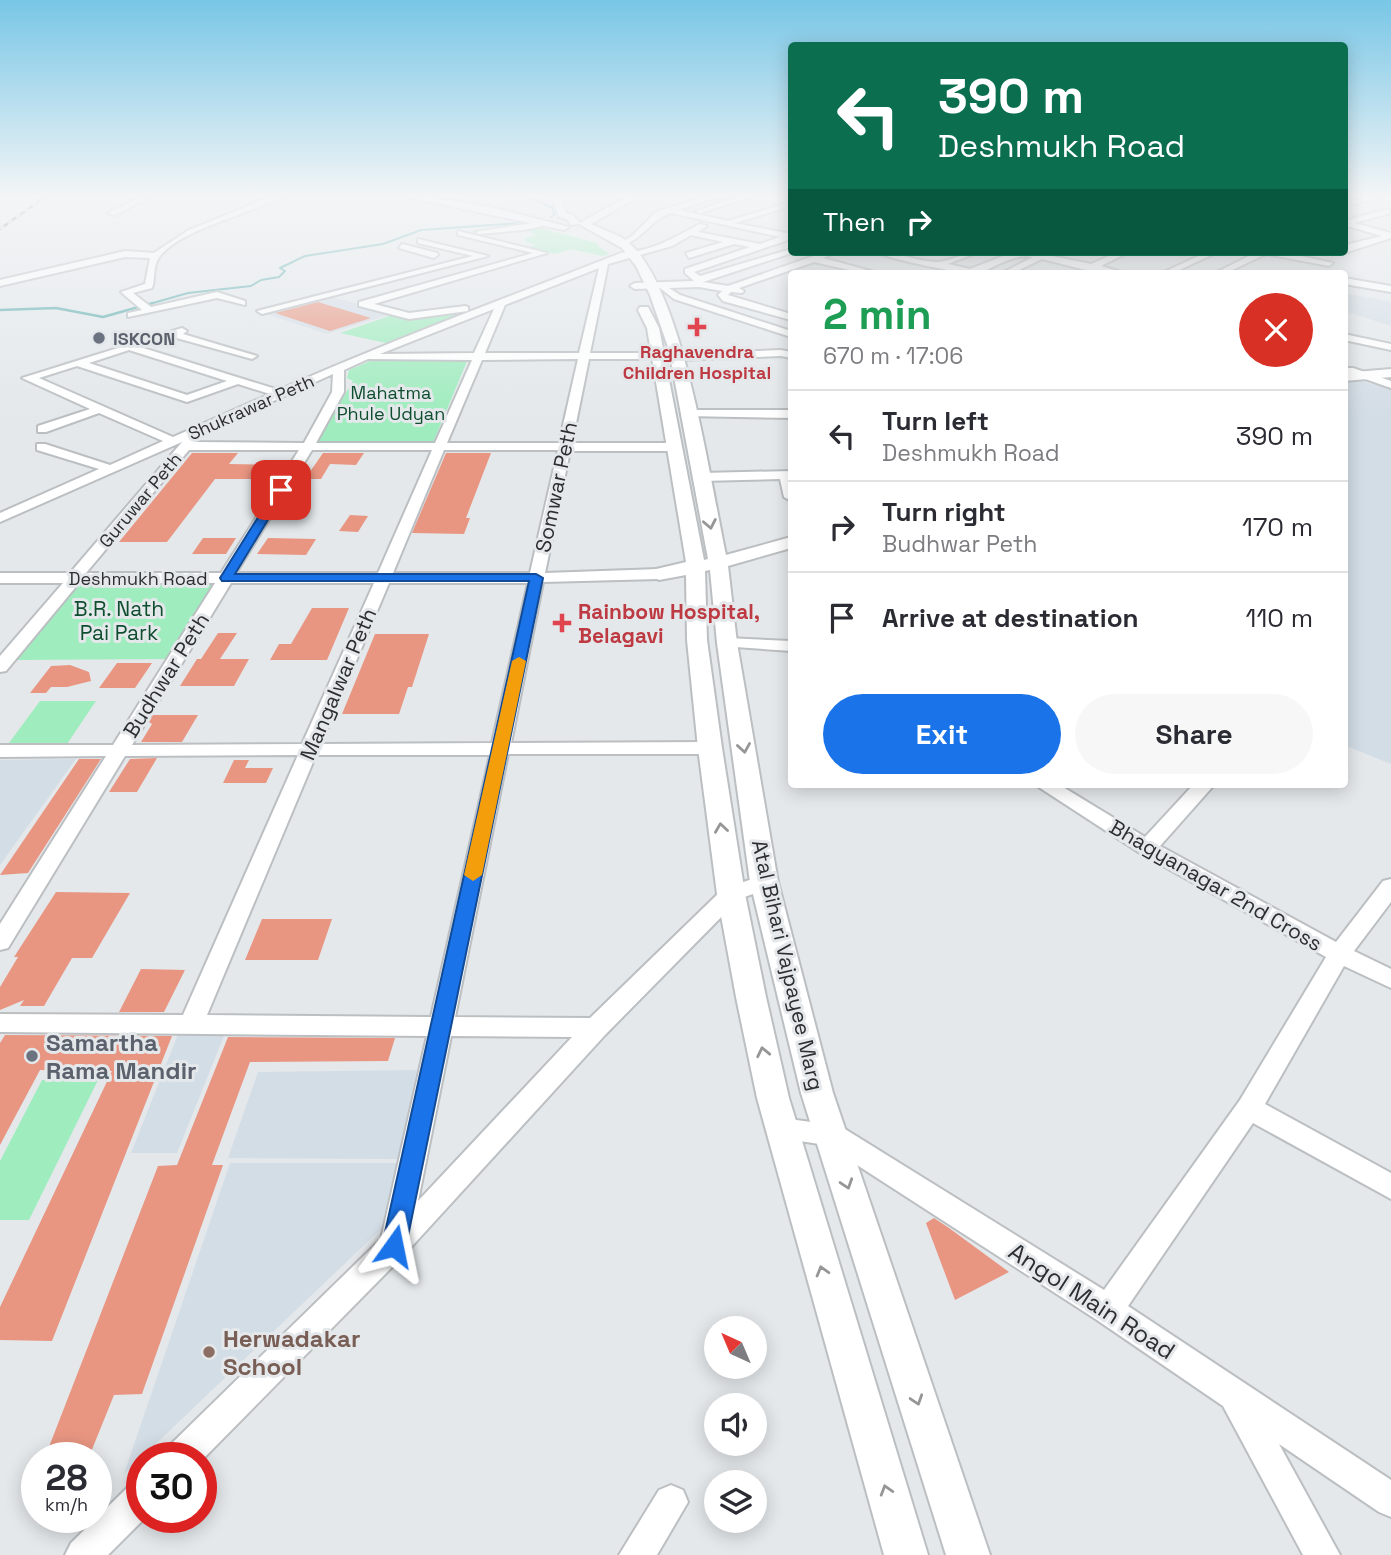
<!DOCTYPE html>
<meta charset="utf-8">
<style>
:root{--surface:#fff;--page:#f7f7f7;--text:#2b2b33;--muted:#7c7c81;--line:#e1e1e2;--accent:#1a73e8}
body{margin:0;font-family:"Space Grotesk",sans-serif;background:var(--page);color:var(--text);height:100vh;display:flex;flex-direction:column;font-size:26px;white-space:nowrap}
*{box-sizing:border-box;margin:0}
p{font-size:23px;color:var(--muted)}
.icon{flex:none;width:38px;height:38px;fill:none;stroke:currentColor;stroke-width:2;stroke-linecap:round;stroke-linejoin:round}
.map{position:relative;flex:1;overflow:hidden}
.drawer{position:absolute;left:788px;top:270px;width:560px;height:518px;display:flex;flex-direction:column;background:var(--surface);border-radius:7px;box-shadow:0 4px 18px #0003}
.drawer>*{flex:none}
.top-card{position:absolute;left:788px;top:42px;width:560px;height:214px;border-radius:7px;box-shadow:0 4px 18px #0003;background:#0b6e4f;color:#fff;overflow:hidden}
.needle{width:46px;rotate:316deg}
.tools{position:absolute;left:704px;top:1316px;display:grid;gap:14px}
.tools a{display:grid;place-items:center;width:63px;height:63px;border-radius:50%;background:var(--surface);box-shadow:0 4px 18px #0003;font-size:35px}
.speed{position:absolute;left:21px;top:1442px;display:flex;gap:14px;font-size:35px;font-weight:700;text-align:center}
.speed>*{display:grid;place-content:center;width:91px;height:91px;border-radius:50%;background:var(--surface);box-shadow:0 4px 18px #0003;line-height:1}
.speed small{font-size:18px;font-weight:400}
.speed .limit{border:10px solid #d22;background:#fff;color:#111}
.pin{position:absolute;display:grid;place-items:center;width:60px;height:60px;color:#fff;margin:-30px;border-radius:14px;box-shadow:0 4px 10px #0006}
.me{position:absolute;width:77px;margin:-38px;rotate:12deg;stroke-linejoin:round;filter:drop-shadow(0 0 5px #0008)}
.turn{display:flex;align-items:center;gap:24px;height:147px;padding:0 35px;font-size:32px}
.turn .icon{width:91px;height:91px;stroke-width:2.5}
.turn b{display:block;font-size:49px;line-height:60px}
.then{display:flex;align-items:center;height:66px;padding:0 35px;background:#0003;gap:14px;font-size:26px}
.round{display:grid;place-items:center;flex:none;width:74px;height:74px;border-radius:37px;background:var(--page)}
.overview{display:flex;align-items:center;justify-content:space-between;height:119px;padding:0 35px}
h1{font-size:42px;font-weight:700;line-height:52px;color:#1e9e55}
.primary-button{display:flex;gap:14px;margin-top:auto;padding:14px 35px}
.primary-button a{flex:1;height:80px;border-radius:42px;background:var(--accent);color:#fff;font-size:28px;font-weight:700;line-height:80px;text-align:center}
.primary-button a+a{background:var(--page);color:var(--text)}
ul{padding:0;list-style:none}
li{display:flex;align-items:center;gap:21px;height:91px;padding:0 35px;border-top:2px solid var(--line)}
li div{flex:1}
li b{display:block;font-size:26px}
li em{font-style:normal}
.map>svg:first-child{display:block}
.built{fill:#d3dde6}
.green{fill:#9fecbe}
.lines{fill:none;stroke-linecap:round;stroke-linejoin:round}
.stream-far1{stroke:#5cacae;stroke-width:2}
.stream{stroke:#5cacae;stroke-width:2.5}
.building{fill:#e89682}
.minor-casing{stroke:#bbbfc2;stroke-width:4}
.major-casing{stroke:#bbbfc2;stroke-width:4}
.highway-casing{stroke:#bbbfc2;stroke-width:3}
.minor{fill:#fff;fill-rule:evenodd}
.major{fill:#fff;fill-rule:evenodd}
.highway{fill:#fff;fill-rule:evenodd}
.rail-casing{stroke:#585a5b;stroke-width:2.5}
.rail{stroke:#e4e8eb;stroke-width:2;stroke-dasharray:5;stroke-linecap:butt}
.oneway{stroke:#969697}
.route{fill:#1a73e8;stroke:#114b97;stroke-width:2}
.slow{fill:#f59e0b}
.health-dot{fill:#e0444e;stroke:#e4e8eb;stroke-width:2.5}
.worship-dot{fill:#6b7280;stroke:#e4e8eb;stroke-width:2.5}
.education-dot{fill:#8d6e63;stroke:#e4e8eb;stroke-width:2.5}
.labels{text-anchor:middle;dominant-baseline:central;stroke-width:6;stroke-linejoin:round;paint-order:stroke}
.far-worship-label{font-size:18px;font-weight:bold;fill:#5b616d;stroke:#e4e8eb;text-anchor:start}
.far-health-label{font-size:18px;font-weight:bold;fill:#be3a42;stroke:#e4e8eb}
.far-park-label{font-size:18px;fill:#0f4d2f;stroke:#e4e8eb}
.far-street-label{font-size:18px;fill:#2c2e2f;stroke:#e4e8eb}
.street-label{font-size:21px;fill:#2c2e2f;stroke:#e4e8eb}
.park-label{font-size:21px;fill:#0f4d2f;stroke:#e4e8eb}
.health-label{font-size:21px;font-weight:bold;fill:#be3a42;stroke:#e4e8eb;text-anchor:start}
.near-worship-label{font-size:24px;font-weight:bold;fill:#5b616d;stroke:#e4e8eb;text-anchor:start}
.near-street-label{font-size:24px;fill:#2c2e2f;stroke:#e4e8eb}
.near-education-label{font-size:24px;font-weight:bold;fill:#785e54;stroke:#e4e8eb;text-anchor:start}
</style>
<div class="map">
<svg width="1391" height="1555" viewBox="0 0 1391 1555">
<rect width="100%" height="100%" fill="#e4e8eb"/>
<path class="built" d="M1344,293L1391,302V326L1344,311Z
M328,296L394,313L327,334L266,314Z
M1359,381L1391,389V764L1344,745V383Z
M76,759L0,865V760Z
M179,1032L225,1033L177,1153H131Z
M417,1070L398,1159L228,1158L258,1072Z
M230,1163H397L381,1229L124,1474Z"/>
<path class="green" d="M536,227L597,243L599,247L610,254L602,256L571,249L555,254L530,247L536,245L526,242L525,238L536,236L527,229Z
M459,310L468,313L386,343L340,333L395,314Z
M375,359H468L432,445L314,446L353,381L347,378L349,370Z
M79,582H218L167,659L13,660Z
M40,701H96L65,747H6Z
M42,1080H98L29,1220H0V1161Z"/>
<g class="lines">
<path class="stream-far1" d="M528,197L553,208L554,215L551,217
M146,305L188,293L251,286L261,280L279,277L285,271L280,268L305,256L383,244L421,230L521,223"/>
<path class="stream" d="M0,310L56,308L103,317L153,303"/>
</g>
<path class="building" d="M318,302L371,318L330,331L275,313Z
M192,453H238L229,464L285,465L274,479H215L167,542H119Z
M323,453H364L356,465L330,464L321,479H305Z
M446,453H491L466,518H470L464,534L412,533Z
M350,515L368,516L358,532L339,531Z
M203,538H236L226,554H192Z
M268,538L316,539L306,555L257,554Z
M312,608H349L327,660H270L279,644H291Z
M218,633H237L220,659H249L234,686H180L197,659H201Z
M375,634H429L412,687H408L399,714H342Z
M117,663H152L135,688H99Z
M70,665L89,672L91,681L67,687H51L46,693H30L51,666Z
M153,715H198L182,742H141L152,724L149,722Z
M157,758L137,792H109L130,759Z
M79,759H101L28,873L0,875Z
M234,760H249L245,768H273L266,783H223Z
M56,892L130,893L92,958H72L44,1006H20L24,1000L0,1010V987L18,957H14Z
M262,919H332L318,960H245Z
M141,969L185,970L164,1012H119Z
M5,1035L172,1036L52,1341L0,1340V1307L112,1071L40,1070L0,1145V1043Z
M228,1037L395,1038L388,1061L250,1062L212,1165H223L142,1394L114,1395L91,1452H47L158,1166L177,1165Z
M934,1218L949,1228L1009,1272L955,1300L926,1223Z"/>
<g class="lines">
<defs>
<path id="minor" d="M140,197H150L115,215L108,213Z
M270,197H281C252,214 172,231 157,261C153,270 155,280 152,288L133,293L151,307L217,292L245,301V305L217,298L128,317V313L142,310L121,292L145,284L150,258L125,257L0,286V280L125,251L154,253L189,230Z
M704,197H716L679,210L728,221L791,202V206L735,223L791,234V239L694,272L700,276L788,250L795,252L703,282L728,286L825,252H837L823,258L878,273H863L814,262L739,288L744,291L742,293L731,292L728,295L791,314V320L723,301L718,295L722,291L699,287L669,288L680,295L791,331V337L674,299L660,288L635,289L630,286L635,283L694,281L685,273V269L750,247L734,244L689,258L686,253L723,242L691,235L672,246L608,264L590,353H657L662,356L657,359H589L572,443H674L680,447L674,451H570L545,573L659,569L667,574L659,579L543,582L511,743L710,742L719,748L710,754H508L455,1017L590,1018L723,889L764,875L772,877L775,882L772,887L739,899L605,1035L404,1255L201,1461V1458H164L169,1446L381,1239L427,1036L0,1032V1014L183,1015L298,755L125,756L8,948L0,950V924L106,756L0,757V745H113L215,583H79L6,671L0,672V656L63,583H0V573H70L182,442L0,522V513L99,469L37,450V444H45L110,465L163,441L99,413L46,432H38V426L90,409L22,378L182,328L187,331L183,334L257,356L252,359L173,337L140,347L279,390C390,341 503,299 616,255C624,251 633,252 642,250C663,245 681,234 700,224L707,226L698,232L760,244L780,237L671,213C652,219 642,239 623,246L619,244L632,236L656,212ZM599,268L579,353H485L505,305ZM494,309L474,353L380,354ZM129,350L227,381L187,395L89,363ZM368,359L472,360L435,443H316L344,392V370ZM578,359L559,443H447L482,360ZM77,366L187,402L238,384L270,394L173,437L39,378ZM333,374L332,392L304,443L195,442L198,435ZM189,450H299L221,573H86ZM312,450H432L378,573H236ZM444,450H558L530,573H393ZM231,583H374L302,744L132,745ZM389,583H528L492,743L321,744ZM316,755H490L431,1017L207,1015ZM451,1036L572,1037L418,1201Z
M738,197H751L700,213L696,211Z
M1365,197H1379L1344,207V203Z
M1388,209L1391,213L1354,223L1391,233V238L1341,254L1349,244L1382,236L1344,225V221Z
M545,221L548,225L523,230L479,234L475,232Z
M458,231L547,253L374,304L409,313L465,306L468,307V311L409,319L359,306V302L533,253L458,235Z
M418,239L488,256L262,314L257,311L473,256L418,243Z
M402,244L437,253L438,255L434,258L399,248Z
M876,252C897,252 916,261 936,262C950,262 964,252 979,252L948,264L970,269L1013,252H1033L1091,264L1118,252H1129L1101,266L1125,273L1090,271L1042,259L1013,273H1002L1033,257C1012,253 993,269 978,273C967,276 886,258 876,252Z
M1207,252H1218L1173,273H1162Z
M1257,252H1282L1333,263L1329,266L1266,254L1226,273H1215Z
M1344,278L1391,286V292L1344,284Z
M1344,334L1391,344V350L1344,340Z
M781,350L791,352V358L781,356L678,360L673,357L678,354Z
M1345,368H1353L1391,381V388L1345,372Z
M689,410H791V418L685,416L683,414Z
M791,471V501L784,497L780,479L701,481L694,477L701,473Z
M727,638L791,641V651L721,646L719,643Z
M1034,784H1058L1145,837L1194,784H1215L1160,846L1336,942L1383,881L1391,879V902L1354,951L1391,969V988L1344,966L1265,1104L1391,1173V1199L1253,1123L1128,1306L1391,1480V1517L1379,1512L1279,1444L1340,1555H1303L1223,1406L1097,1320L826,1145L773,1137L769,1129L773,1121L782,1118L840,1126L1104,1290L1240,1100L1326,957L1140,853Z
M142,1480V1517H146L108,1555H65L71,1543L130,1485Z
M671,1485L683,1490L688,1502L657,1555H619L659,1490Z"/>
<path id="major" d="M406,197H430L490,207L569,227L564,230Z
M552,197H561L566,213L573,215L580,223L626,197H638L591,224C603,230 619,234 629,243C684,291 710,481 726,555L791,537V548L728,566L737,643L778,882L833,1093L990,1555H946L801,1093L750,882L717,643L710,570L705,571L707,640L722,748L745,894L766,997L789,1098L928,1555H884L757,1098L736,997L717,894L698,748L687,640L686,575L659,580L649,574L652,570L686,562L647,328L638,310L640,307H648L659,328L704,560L708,559L669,350L650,295L636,266L622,248L579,224L571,225L567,219L559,217Z
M1391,369V377L1344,381V373Z"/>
<path id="highway" d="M0,197H9L0,204Z"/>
</defs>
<use href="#minor" class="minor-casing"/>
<use href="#major" class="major-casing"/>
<use href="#highway" class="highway-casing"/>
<use href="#minor" class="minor"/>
<use href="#major" class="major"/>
<use href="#highway" class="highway"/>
<defs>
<path id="rail" d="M0,229L45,197"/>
</defs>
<use href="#rail" class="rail-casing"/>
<use href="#rail" class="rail"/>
</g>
<defs><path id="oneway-chevron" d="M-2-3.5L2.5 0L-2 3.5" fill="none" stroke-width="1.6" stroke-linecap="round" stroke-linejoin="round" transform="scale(1.75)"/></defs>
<g class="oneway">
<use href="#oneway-chevron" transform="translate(710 524) rotate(79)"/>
<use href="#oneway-chevron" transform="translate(744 748) rotate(81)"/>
<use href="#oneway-chevron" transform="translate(721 828) rotate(-98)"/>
<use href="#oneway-chevron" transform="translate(763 1052) rotate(-102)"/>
<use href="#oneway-chevron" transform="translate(847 1184) rotate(72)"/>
<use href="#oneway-chevron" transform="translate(822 1271) rotate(-106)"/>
<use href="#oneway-chevron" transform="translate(917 1400) rotate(72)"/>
<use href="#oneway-chevron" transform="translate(886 1490) rotate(-107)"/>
</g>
<linearGradient id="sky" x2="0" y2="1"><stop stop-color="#78c6e6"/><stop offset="0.47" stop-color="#f3f5f6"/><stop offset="1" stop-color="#f3f5f6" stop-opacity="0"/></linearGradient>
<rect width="1391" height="415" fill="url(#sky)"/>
<path class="route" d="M281,487L286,490L235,574H536L543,578L406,1246L402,1254L394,1257L385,1254L382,1246L529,581H222L220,578L275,490Z"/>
<path class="slow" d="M519,657L526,661L482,875L473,881L464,875L512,661Z"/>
<g class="health-dot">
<path d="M693.5 316.5h7v7h7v7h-7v7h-7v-7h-7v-7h7z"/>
<path d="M558.5 612.5h7v7h7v7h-7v7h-7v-7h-7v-7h7z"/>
</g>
<g class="worship-dot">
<circle cx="99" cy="338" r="7"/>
<circle cx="32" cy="1056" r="7"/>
</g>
<circle class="education-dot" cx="209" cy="1352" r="7"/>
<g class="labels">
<g class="far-worship-label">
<text x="113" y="338">ISKCON</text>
</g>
<g class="far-health-label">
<text x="697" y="351">Raghavendra<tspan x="697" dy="21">Children Hospital</tspan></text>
</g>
<g class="far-park-label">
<text x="391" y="392">Mahatma<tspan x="391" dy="21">Phule Udyan</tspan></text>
</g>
<g class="far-street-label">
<text transform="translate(251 407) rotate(-24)">Shukrawar Peth</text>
<text transform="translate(140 500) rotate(-50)">Guruwar Peth</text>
<text x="138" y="578">Deshmukh Road</text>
</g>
<g class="street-label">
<text transform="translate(556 487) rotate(-78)">Somwar Peth</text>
<text transform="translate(166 675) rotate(-58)">Budhwar Peth</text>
<text transform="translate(338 684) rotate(-67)">Mangalwar Peth</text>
<text transform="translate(1216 885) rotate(30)">Bhagyanagar 2nd Cross</text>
<text transform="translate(788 965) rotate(77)">Atal Bihari Vajpayee Marg</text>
</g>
<g class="park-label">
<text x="119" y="608">B.R. Nath<tspan x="119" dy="24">Pai Park</tspan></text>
</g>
<g class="health-label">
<text x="578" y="611">Rainbow Hospital,<tspan x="578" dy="24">Belagavi</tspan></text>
</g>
<g class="near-worship-label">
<text x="46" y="1042">Samartha<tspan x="46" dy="28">Rama Mandir</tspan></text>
</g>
<g class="near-street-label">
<text transform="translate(1092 1301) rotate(33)">Angol Main Road</text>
</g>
<g class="near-education-label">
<text x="223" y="1338">Herwadakar<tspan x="223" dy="28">School</tspan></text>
</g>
</g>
</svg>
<div class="tools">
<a><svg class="needle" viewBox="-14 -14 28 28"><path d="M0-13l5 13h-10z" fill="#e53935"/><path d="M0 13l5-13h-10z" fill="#7c7c81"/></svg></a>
<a><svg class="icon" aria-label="sound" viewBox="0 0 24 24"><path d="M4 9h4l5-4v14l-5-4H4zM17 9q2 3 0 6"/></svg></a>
<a><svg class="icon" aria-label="layers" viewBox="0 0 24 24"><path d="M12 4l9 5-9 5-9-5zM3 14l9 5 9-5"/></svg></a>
</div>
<div class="speed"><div>28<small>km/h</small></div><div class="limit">30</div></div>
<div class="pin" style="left:281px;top:490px;background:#d93025"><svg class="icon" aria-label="arrive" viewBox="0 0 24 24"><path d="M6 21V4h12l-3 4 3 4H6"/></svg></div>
<svg class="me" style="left:394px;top:1246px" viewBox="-20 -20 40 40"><path d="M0-17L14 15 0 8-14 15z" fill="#1a73e8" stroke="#fff" stroke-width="4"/></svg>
<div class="top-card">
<div class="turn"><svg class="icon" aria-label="left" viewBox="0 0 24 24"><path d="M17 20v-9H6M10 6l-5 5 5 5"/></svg><div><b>390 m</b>Deshmukh Road</div></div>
<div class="then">Then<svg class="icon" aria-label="right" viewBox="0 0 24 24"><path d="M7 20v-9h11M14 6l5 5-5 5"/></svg></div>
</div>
<section class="drawer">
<div class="overview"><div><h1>2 min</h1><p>670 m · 17:06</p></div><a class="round" style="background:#d93025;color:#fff"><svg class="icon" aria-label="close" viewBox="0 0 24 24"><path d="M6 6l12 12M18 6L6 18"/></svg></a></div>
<ul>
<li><svg class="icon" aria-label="left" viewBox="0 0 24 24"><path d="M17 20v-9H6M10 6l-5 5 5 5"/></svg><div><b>Turn left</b><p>Deshmukh Road</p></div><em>390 m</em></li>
<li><svg class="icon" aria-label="right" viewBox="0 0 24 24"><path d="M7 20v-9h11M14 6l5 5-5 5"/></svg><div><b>Turn right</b><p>Budhwar Peth</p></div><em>170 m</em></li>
<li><svg class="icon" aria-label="arrive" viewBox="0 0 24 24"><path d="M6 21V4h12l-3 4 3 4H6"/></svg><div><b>Arrive at destination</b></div><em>110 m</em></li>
</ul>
<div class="primary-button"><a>Exit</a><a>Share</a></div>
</section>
</div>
